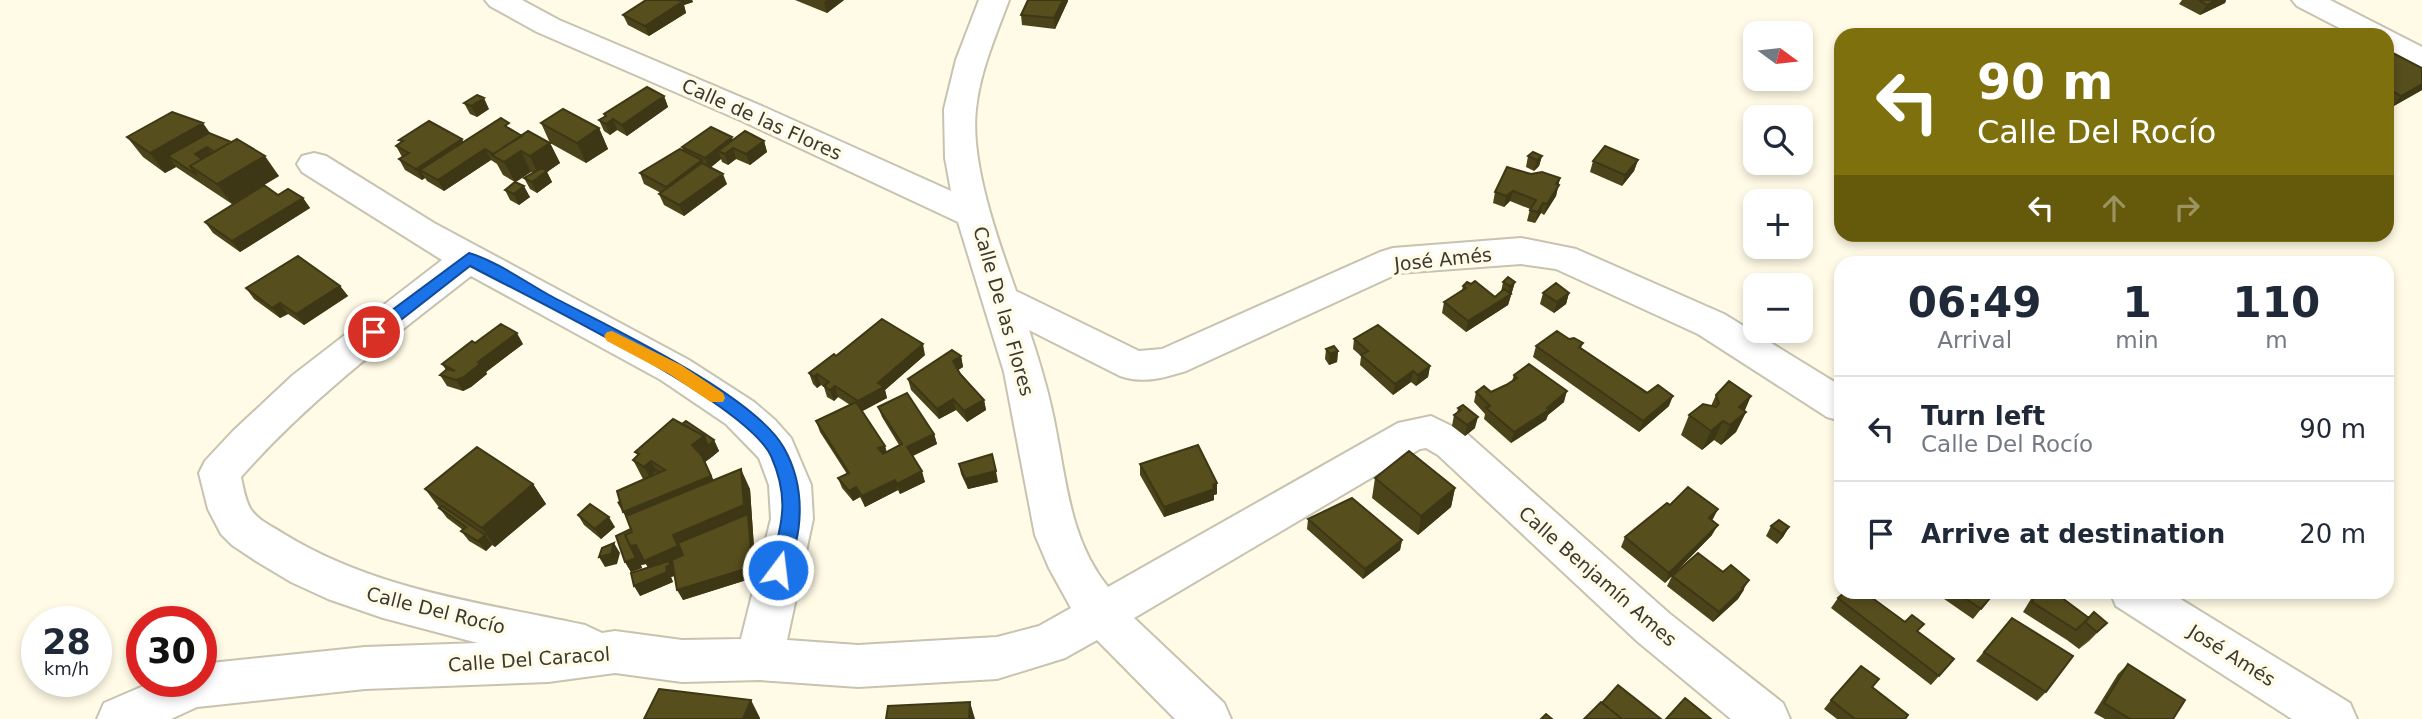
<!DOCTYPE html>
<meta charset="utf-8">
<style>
:root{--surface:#fff;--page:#f2f2f3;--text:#1f2937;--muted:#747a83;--line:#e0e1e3}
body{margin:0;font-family:"DejaVu Sans",sans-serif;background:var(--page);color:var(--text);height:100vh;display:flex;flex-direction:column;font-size:26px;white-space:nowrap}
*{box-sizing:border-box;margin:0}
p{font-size:23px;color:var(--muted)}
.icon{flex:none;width:38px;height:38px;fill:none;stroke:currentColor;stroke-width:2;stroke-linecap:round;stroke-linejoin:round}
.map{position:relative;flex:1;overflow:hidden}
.sheet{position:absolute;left:1834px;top:256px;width:560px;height:343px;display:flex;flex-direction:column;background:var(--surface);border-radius:21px;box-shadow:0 4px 10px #0003}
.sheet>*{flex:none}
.hud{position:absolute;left:1834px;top:28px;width:560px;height:214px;border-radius:21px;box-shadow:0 4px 10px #0003;background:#7f700e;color:#fff;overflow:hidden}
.needle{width:46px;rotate:105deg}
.tools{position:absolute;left:1743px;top:21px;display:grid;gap:14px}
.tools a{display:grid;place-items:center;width:70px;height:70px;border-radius:14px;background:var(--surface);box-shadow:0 4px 10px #0003;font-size:35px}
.speed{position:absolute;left:21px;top:606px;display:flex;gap:14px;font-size:35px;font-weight:700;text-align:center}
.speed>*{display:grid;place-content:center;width:91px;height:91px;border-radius:50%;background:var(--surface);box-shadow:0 4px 10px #0003;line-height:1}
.speed small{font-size:18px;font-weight:400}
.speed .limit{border:10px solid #d22;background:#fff;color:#111}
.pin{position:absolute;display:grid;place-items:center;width:60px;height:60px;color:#fff;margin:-30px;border:4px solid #fff;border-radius:50%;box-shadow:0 2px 7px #0007}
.me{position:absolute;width:77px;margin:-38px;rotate:15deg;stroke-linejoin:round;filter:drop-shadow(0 0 5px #0008)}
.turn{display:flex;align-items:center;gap:24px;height:147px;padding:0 28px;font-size:32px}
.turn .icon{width:91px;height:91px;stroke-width:2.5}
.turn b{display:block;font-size:49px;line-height:60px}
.lanes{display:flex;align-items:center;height:66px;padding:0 28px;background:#0003;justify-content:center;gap:35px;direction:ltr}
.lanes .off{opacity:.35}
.eta{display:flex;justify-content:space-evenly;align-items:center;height:119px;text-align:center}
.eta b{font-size:42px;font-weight:700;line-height:49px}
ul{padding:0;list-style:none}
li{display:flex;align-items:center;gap:21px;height:105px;padding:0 28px;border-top:2px solid var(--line)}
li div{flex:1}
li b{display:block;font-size:26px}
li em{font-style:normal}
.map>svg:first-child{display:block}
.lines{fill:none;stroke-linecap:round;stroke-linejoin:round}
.minor-casing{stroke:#c7c3b0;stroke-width:4}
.minor{fill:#fff;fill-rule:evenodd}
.wall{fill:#4b431a}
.shaded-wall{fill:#3d3715}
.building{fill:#574e1e;stroke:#3d3715;stroke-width:2}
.route{fill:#1a73e8;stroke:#114b97;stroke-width:2}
.slow{fill:#f59e0b}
.labels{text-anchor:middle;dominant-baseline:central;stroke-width:7;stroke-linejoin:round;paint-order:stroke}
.street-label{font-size:19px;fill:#3a3931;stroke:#fffbe6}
</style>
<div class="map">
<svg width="2422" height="719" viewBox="0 0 2422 719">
<rect width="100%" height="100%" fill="#fffbe6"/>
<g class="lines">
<defs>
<path id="minor" d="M485,0H522L559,20L764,107L951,191L945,158L944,109L956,60L979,0H1009C996,35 980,71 976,109C970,163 998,240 1016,291L1139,351L1162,349L1380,252L1393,248L1521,238L1576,249L1724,314L1841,386V421L1827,417L1698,334L1556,269L1521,264L1399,273L1186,371C1163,378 1144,384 1120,376L1029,330C1040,363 1050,396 1056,430C1067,486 1071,541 1108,587L1398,423L1431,416L1466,433L1670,614L1783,703L1790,719H1731L1638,642L1438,455L1426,448L1420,449L1134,618L1224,703L1231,719H1175L1097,640L1065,658L997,679L858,687L760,680L682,682L615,673L548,682L365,689L197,707L171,719H97L104,703L155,681H201V664L365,647L478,643L383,618L328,599L291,582L256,561L232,545L221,534L208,509L199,473L205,461L233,431L293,375L442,260L302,172L297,164L302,156L314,153L326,156L434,223L689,360L754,402L775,420L791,438L811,485L813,519L787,640L858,645L997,637L1039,626L1071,608L1049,568L1035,535L1004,372L958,222L742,121L537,32L490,6ZM471,276L661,380L726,424L759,458L769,485L771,519L741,639L682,640L615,631L602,633L585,625C482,603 375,590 284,534C272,526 257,520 250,508C245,499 243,487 241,477C309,400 390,339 471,276Z
M2292,0H2330L2422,47V68L2387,53V35H2353L2297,6Z
M2110,592H2169L2350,703L2357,719H2292L2116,606Z"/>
</defs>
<use href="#minor" class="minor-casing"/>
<use href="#minor" class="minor"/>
</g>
<path class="wall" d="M646,0H692L693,2L684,5L686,13L649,36L628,25L623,15Z
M795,0H844L827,13Z
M2182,0H2226L2225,3L2200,15L2179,4Z
M1068,1L1055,29L1022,25L1021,15Z
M2387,50L2422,90L2392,107L2387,104Z
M664,96L668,107L627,136L617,130L610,135L604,131L599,120L605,116L604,114Z
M464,103L489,109L477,117L470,114Z
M541,123L599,128L608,149L586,163L550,143L560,163L547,172L552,182L537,193L530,189L524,178L533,173L531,172L516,182L530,197L519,205L510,200L505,190L515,182L503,175L497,164L491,160L444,191L427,181L425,178L422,180L405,170L399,159L402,157L396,146L401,142L399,140L464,142L513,131L522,136L550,143Z
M209,133L279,176L264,185L278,195L303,198L310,208L240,252L213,233L205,222L259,188L232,204L176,167L165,173L143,157L127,137Z
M733,140L764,141L767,152L750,165L736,159L728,165L722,162L721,159L711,167L727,184L684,216L664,205L659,194L661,193L644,184L640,173L683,151L682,147Z
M1528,156H1542L1539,166L1534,171L1526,167Z
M1638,160L1634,171L1622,186L1590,172L1593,161Z
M1531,174L1560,178L1556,196L1544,215L1541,213L1535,223L1527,221L1530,209L1510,201L1504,207L1493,203L1495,192Z
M1503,282H1515L1508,305L1466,332L1442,313L1444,302L1462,290L1463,286L1495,297L1501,292Z
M340,286L348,296L304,325L288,314L280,318L254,299L246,288Z
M1543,293H1569L1566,304L1554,313L1540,304Z
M1354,339L1430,366L1428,377L1416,386L1411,382L1393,395L1360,365L1361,356L1353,349Z
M1569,339L1583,343L1581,348L1669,406L1639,432L1533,357L1536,346Z
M475,343L523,344L486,372L487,374L471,387L463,391L447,386L440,375L446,370L442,364Z
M1326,349L1338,351L1337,362L1329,365L1325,359Z
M925,355L885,390L887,398L862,411L885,446L886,452L899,445L882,417L878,407L934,434L937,444L913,456L925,482L900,494L898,490L865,507L860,497L853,501L842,488L838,478L847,474L820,432L816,421L850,405L838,397L834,401L827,397L824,387L821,385L817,388L813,384L809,373L836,356Z
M961,356L963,367L958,370L984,400L986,410L967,422L956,410L939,419L911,390L908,379Z
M1514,375L1564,402L1548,415L1546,420L1511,443L1484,419L1485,414L1474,402L1476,392H1491L1506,385L1512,381Z
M1716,395L1746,412L1736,432L1721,445L1714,440L1702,450L1681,435L1689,415L1711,406Z
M1463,405L1475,428L1465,436L1452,426L1454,415L1457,413L1458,408Z
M714,440L719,451L713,456L705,462L714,481L750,489L756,577L683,600L675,576L671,577L673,582L640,596L648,568L646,564L641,565L642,568L631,572L625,562L631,529L627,517L623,512L643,479L633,460L638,456L635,452Z
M959,464L998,482L968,489L961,474Z
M1140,464L1217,483V494L1214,495V500L1164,517L1140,475Z
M1375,478L1455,488L1451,507L1418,535L1372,498Z
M533,484L546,504L495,547L492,545L486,551L469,541L461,531L463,530L447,518L425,489Z
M1670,505L1718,509L1711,520L1712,535L1665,583L1621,547L1625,537Z
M578,515L615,527L601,539L584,525Z
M1308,519L1402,540L1400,550L1363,579L1307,529Z
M1771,526L1789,527L1783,537L1777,544L1766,536Z
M1672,576L1744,590L1738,599L1713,622L1667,586Z
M1934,592H1995L1973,619Z
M2035,592H2054L2089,618L2107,623L2079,649L2067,640L2023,612Z
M1838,598L1917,631L1954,659L1931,685L1831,608Z
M2012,618L2046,692L2037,701L1976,661Z
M2128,664L2173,719H2105L2094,713L2118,674Z
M1873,687L1905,719H1837L1824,709L1831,700Z"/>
<path class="shaded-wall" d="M681,0H692L693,2L684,5L686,13L649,36L645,26L682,2Z
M827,0H844L827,13L824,2Z
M1063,0H1068V1L1055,29L1054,18Z
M2216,0H2226L2225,3L2200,15L2207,5Z
M2422,84V90L2392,107L2401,96Z
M664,96L668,107L627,136L622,125Z
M484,98L489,109L477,117L471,106Z
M613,119L617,130L610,135L606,124Z
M203,123L217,143L208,149L215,158L203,165L168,156L176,167L165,173L150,153Z
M599,128L608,149L586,163L577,143Z
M732,137L736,148H733L736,159L728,165L725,154L718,151L721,159L709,169L705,158Z
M462,139L468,150L420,170L425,178L422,180L416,169Z
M532,141L550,143L560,163L547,172L552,182L537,193L532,182L539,176L530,156L521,151L531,172L515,182L503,160Z
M764,141L767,152L750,165L746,154Z
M485,149L491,160L444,191L438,180Z
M265,156L279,176L232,204L217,184Z
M1542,156L1539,166L1534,171L1537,160Z
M702,160L706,171L670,198L666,187Z
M1638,160L1634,171L1622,186L1625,175Z
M723,174L727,184L684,216L679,205Z
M1560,178L1556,196L1544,215L1547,204Z
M524,186L530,197L519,205L514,194Z
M1513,191L1510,201L1504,207L1506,196Z
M303,198L310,208L240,252L232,241Z
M1543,203L1541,213L1535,223L1538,212Z
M1515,282L1508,305L1466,332L1468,321L1508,296L1510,286Z
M340,286L348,296L304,325L296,314Z
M1569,293L1566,304L1554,313L1557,302Z
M280,303L288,314L280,318L272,308Z
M517,333L523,344L486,372L487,374L471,387L463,391L456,380L478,362Z
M923,344L925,355L885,390L887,398L861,412L858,401Z
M1338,351L1337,362L1329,365L1330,354Z
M961,356L963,367L955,372L953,361Z
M1430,366L1428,377L1416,386L1418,375Z
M1413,371L1411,382L1393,395L1395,384Z
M817,374L821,385L817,388L814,377Z
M835,386L838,397L834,401L830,390Z
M1567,391L1564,402L1548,415L1546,420L1511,443L1514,432L1547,408Z
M1673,396L1669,406L1639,432L1643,421Z
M1751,396L1743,415L1746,412L1736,432L1721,445L1739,407Z
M953,399L956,410L939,419L937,409Z
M984,400L986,410L967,422L964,411Z
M1478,417L1475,428L1465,436L1467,425Z
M1723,421L1714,440L1702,450L1711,431Z
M934,434L937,444L910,457L907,447Z
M704,436L713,456L705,462L720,495L634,531L617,502L647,489L692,445Z
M714,440L719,451L713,456L709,446Z
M885,446L888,456L882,459L878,448Z
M651,461L661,480L655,486L644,467Z
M741,469L750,489L756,577L683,600L677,590L676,575L671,577L673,582L640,596L634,586L654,578L646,564L641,565L642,568L631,572L625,562L630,546L673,535Z
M922,471L925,482L900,494L897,484Z
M996,471L998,482L968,489L965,479Z
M895,480L898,490L865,507L862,496Z
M1217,483V494L1214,495V500L1164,517V507Z
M533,484L546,504L495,547L482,528Z
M856,487L860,497L853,501L849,491Z
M1455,488L1451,507L1418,535L1421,516Z
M1718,509L1713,519L1704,528L1709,518Z
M609,517L615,527L601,539L595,529Z
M1718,525L1712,535L1665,583L1669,573Z
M1789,527L1783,537L1777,544L1782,534Z
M485,535L492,545L486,551L478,541Z
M1402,540L1400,550L1363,579L1365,569Z
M614,543L620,553L617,564L605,567L599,557Z
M1749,580L1738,599L1713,622L1719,612Z
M2107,623L2089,641L2079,649L2097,632Z
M751,700L760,718V719H743Z
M970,702L975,719H969Z"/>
<path class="building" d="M646,0H678L682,2L645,26L623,15Z
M1028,0H1063L1054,18L1021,15Z
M2199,0H2216L2207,5Z
M2387,50L2422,68V84L2401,96L2387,88Z
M647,87L664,96L622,125L613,119L606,124L599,120L606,116L604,114Z
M477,95L484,98L471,106L464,103Z
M563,109L599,128L577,143L541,123Z
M172,112L203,123L150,153L127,137Z
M501,118L509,123L505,126L522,136L493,154L485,149L438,180L420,170Z
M429,121L462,139L416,169L399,159L409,153L396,146L403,141L399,140Z
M711,127L732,137L705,158L682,147Z
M528,131L550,143L530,156L521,151L504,162L492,155Z
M745,131L764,141L746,154L733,148L725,154L718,151Z
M209,133L231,142L214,152L207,147L195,154L202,159L190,166L197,175L168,156Z
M237,139L265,156L217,184L190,166Z
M1605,146L1638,160L1625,175L1593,161Z
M680,149L702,160L666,187L640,173Z
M1533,152L1542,156L1537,160L1528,156Z
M702,163L723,174L679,205L659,194Z
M1507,167L1531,174L1542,172L1560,178L1556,184L1559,185L1547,204L1543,203L1538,212L1530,210L1536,200L1513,191L1506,196L1495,192Z
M542,168L547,171L532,182L524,178Z
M515,182L524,186L514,194L505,190Z
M264,185L278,195L288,189L303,198L232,241L205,222Z
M298,256L340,286L296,314L280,303L272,308L246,288Z
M1508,277L1515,282L1510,286L1503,282Z
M1475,281L1495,297L1504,289L1511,294L1468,321L1444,302L1466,288L1463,286L1467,282L1471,284Z
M1556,283L1569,293L1557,302L1543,293Z
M882,319L923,344L878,383L884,387L858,401L835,386L830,390L824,386L829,382L817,374L814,377L809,373L834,354L836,356Z
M501,324L517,333L478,362L480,364L464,377L456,380L440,375L447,369L455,371L442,364L472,341L475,343Z
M1378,325L1430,366L1418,375L1413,371L1395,384L1361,355L1368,351L1354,339Z
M1557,331L1569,339L1574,338L1583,343L1579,347L1647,393L1658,385L1673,396L1643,421L1536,346Z
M1334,346L1338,351L1330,354L1326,349Z
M952,350L961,356L953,361L960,374L984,400L964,411L953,399L937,409L908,379Z
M1529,364L1567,391L1547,408L1550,409L1514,432L1486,408L1490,406L1476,392L1484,386L1491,392L1506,385L1517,378L1514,375Z
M1729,381L1751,396L1739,407L1746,412L1730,425L1723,421L1711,431L1689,415L1703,404L1716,407L1719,403L1716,395Z
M907,393L934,434L907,447L922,471L897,484L895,480L862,496L856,487L849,491L838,478L849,473L816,421L856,402L885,446L878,448L883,454L902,444L878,407Z
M1463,405L1478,417L1467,425L1454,415L1461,410L1458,408Z
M673,419L704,436L692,445L702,456L711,476L623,512L617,491L665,470L651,461L644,467L633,460L639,454L635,452Z
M686,421L714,440L708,446L704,436L682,424Z
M1198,445L1217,483L1213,485L1214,489L1164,507L1140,464Z
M477,447L533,484L482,528L425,489Z
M1409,451L1455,488L1421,516L1375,478Z
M992,454L996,471L965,479L959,464Z
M741,469L744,505L673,535L678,546L644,561L636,545L630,546L625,535L632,532L626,516Z
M656,470L659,472L652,476L650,475Z
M1688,487L1718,509L1709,518L1718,525L1669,573L1625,537L1667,503L1670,505Z
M1352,498L1402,540L1365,569L1308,519Z
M590,504L609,517L595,529L578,515Z
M442,506L485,535L478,541L461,531L466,527L439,508Z
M748,514L752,567L677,590L672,560L683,555L678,543Z
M1779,520L1789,527L1782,534L1771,526Z
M631,529L632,532L625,535L636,558L625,562L616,536Z
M614,543L611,554L599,557L602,548Z
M1698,553L1723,572L1731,565L1749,580L1742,588L1743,589L1719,612L1672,576Z
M669,561L670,565L666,567L667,572L634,586L631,573Z
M1845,592H1864L1905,622L1912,615L1924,624L1917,631L1954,659L1939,676L1838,598Z
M1956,592H1995L1981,609Z
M2038,592H2054L2089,618L2076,630L2032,602Z
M2094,612L2107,623L2097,632L2085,622Z
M2012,618L2073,656L2046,692L1984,652Z
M2128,664L2185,700L2173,719H2130L2104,703Z
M1861,666L1879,679L1872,687L1908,715L1905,719H1855L1831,700Z
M1618,685L1661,719H1622L1602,703Z
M659,689L751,700L743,719H644Z
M1685,698L1711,719H1666Z
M970,702L969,719H886L888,706Z
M1601,702L1622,719H1584Z
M1546,714L1552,719H1541Z"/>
<path class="route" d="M469,253C496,261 524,281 549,295C607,326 754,394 784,448C806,487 804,535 784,576L778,578L771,576L769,570C781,526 791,501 771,456C746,402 530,298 470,266L379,337H368L366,332L368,328Z"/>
<path class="slow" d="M612,331L681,365L723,393L725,398L723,402H711L669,374L607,341L604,336L607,332Z"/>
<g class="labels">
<g class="street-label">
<text transform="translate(762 119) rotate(24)">Calle de las Flores</text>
<text transform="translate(1443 259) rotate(-6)">José Amés</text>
<text transform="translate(1004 311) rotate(74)">Calle De las Flores</text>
<text transform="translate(1598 576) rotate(41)">Calle Benjamín Ames</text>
<text transform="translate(436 610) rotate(14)">Calle Del Rocío</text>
<text transform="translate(2232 655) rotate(32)">José Amés</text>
<text transform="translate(529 659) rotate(-4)">Calle Del Caracol</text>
</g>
</g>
</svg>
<div class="tools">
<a><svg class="needle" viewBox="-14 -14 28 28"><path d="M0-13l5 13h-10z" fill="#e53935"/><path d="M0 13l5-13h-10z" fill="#747a83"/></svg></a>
<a><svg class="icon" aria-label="search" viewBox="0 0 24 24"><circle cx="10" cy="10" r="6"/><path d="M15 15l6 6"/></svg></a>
<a>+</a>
<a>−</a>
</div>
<div class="speed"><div>28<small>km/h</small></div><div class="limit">30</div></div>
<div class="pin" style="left:374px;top:332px;background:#d93025"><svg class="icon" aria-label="arrive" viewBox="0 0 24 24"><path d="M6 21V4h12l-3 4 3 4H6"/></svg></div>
<svg class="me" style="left:778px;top:570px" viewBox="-20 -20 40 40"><circle r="17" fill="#1a73e8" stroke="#fff" stroke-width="3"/><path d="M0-11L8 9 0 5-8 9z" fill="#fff"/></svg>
<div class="hud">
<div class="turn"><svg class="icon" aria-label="left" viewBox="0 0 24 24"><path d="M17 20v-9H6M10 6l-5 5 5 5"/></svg><div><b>90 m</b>Calle Del Rocío</div></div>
<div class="lanes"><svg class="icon" aria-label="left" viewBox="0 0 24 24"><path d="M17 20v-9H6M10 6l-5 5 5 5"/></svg><svg class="icon off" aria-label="ahead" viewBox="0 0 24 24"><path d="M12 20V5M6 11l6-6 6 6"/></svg><svg class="icon off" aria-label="right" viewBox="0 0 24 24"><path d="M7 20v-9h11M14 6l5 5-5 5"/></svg></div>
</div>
<section class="sheet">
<div class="eta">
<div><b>06:49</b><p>Arrival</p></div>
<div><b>1</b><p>min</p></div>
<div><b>110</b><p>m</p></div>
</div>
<ul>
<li><svg class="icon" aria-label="left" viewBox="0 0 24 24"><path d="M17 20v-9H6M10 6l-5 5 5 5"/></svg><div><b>Turn left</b><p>Calle Del Rocío</p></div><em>90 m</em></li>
<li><svg class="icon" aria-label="arrive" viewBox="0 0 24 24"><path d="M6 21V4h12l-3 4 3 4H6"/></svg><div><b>Arrive at destination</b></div><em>20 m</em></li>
</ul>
</section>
</div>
